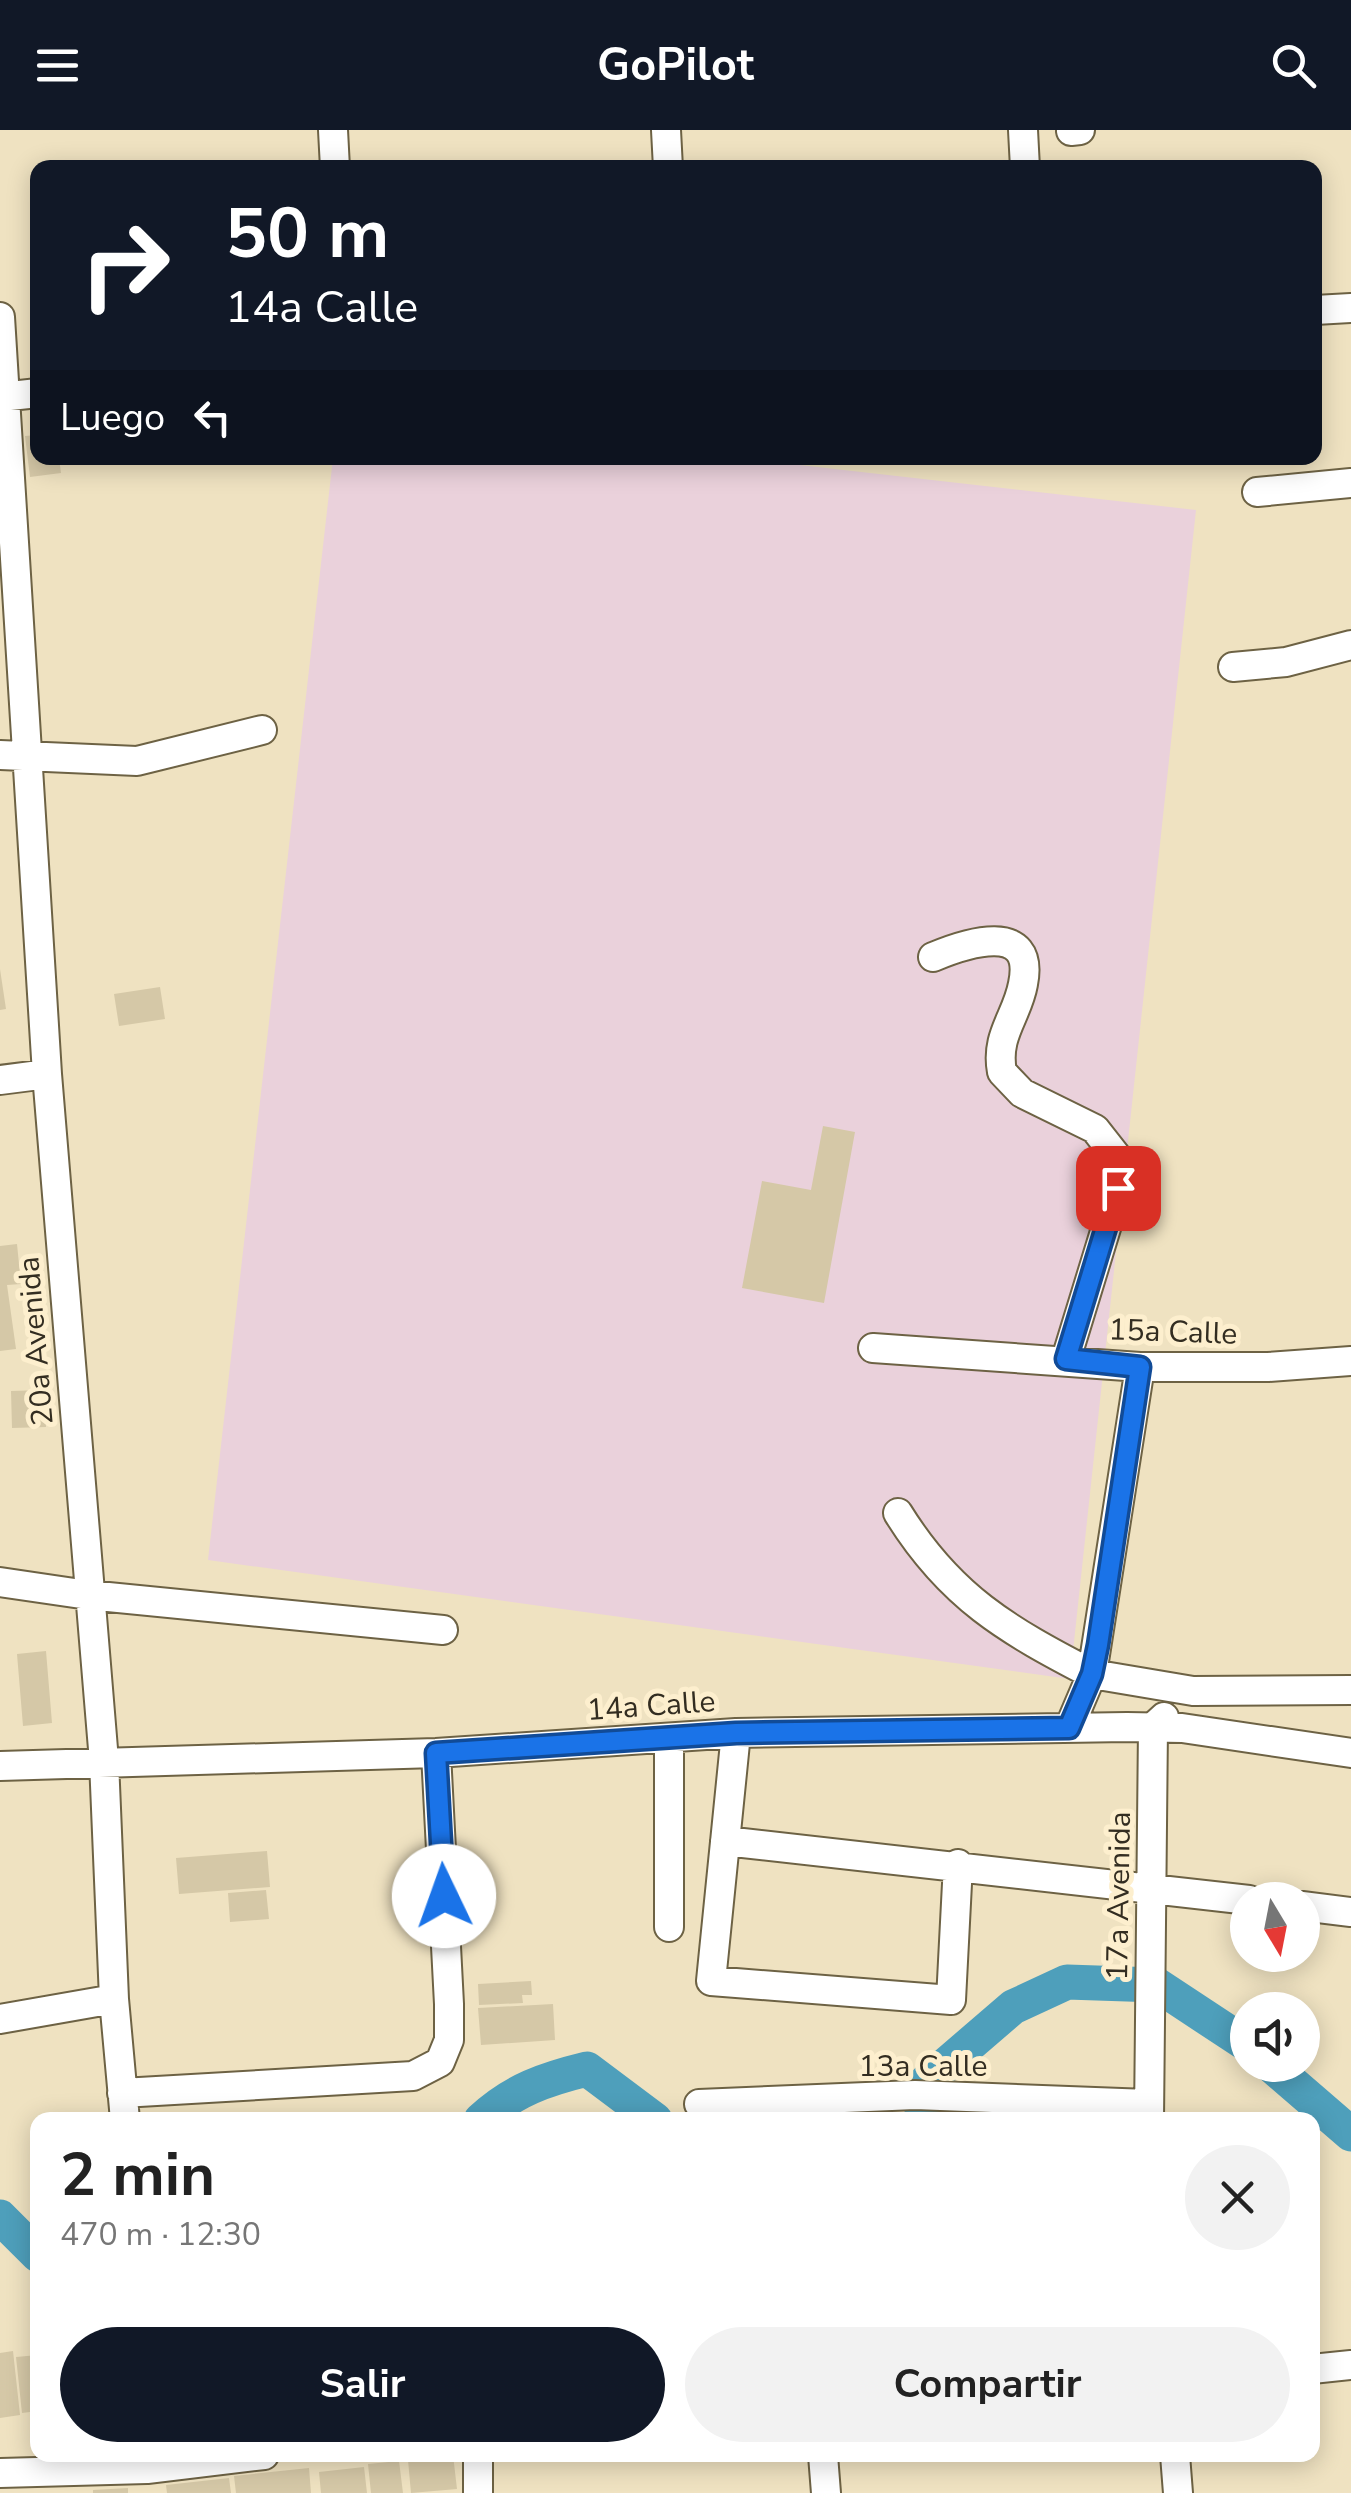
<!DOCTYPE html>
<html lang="es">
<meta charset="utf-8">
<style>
:root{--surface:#fff;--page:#f2f2f2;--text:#222;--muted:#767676;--accent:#111827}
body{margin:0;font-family:"Nunito Sans",sans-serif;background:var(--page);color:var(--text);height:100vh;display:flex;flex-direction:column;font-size:38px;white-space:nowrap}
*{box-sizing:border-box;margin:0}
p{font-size:32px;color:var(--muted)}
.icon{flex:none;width:55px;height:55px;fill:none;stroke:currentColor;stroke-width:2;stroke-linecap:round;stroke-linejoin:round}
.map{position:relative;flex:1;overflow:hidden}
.sheet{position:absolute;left:30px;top:1982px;width:1290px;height:350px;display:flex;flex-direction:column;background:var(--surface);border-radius:20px;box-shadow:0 5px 25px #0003}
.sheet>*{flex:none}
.hud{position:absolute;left:30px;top:30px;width:1292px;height:305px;border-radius:20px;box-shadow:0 5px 25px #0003;background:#111827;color:#fff;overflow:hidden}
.needle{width:65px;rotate:170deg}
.buttons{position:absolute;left:1230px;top:1752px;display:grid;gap:20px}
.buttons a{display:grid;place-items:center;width:90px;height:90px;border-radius:50%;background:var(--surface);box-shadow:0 5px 25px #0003;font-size:50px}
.pin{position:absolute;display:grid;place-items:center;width:85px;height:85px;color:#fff;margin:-42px;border-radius:20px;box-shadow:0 5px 15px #0006}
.me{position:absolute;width:110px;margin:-55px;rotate:357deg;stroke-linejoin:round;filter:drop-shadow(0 0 8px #0008)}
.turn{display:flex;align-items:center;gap:35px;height:210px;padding:0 30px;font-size:45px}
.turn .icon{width:130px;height:130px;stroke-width:2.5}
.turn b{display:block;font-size:70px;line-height:85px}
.then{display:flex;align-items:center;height:95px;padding:0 30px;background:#0003;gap:20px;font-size:38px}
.round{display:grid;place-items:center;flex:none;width:105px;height:105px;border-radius:52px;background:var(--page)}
.summary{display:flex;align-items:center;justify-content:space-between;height:170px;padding:0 30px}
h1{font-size:60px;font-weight:700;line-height:75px}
.action{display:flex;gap:20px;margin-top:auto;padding:20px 30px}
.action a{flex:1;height:115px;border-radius:60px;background:var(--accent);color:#fff;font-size:40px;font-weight:700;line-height:115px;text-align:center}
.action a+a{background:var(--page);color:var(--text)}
header{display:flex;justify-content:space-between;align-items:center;height:130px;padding:0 30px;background:var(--accent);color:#fff;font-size:45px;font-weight:700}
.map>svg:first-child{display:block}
.industrial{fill:#ead1db}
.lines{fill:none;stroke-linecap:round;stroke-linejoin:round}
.river{stroke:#4e9fbb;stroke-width:35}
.building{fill:#d5c8a7}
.minor-casing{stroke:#6d6244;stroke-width:32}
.minor{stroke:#fff;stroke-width:28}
.route-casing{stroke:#114b97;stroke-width:25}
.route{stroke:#1a73e8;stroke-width:18}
.labels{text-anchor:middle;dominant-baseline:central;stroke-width:10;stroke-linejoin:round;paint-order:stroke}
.street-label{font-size:30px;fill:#332d21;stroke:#fdefce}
</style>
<header><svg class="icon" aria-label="menu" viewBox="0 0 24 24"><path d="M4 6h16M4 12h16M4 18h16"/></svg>GoPilot<svg class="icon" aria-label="search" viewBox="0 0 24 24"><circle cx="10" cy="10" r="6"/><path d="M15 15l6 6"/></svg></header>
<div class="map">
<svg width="1351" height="2363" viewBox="0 0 1351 2363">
<rect width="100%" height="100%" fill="#efe2c1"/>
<path class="industrial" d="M333,328H738L1196,380L1070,1549L208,1430Z"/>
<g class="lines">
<path class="river" d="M1271,1935L1351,2004
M481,1990C513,1960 546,1949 587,1939L655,1990
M921,1990L927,1951L1013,1877L1067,1852L1157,1855L1248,1915
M0,2087L38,2125"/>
</g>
<path class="building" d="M38,305V328H59L61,343L30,347L25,306Z
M0,839L6,879L0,880Z
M160,857L165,889L119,896L114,864Z
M823,996L855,1002L824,1173L742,1158L762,1051L811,1060Z
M17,1114L21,1154L7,1155L16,1219L0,1221V1116Z
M45,1260L46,1297L12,1298L11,1261Z
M46,1521L52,1593L23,1596L17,1524Z
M267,1721L270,1757L179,1764L176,1728Z
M266,1760L269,1789L230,1792L228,1763Z
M531,1851L532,1865H522L523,1873L479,1875L478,1854Z
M553,1874L555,1910L481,1915L478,1878Z
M13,2221L20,2285L0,2288V2223Z
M38,2225V2281L22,2283L16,2227Z
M453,2325L457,2359L411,2363L408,2330Z
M399,2331L403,2363H371L368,2334Z
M364,2337L367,2363H321L319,2342Z
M309,2338L311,2363H236L234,2346Z
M229,2348L231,2363H167L166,2355Z
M128,2358V2363H93V2360Z"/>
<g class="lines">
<defs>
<path id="minor" d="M333,0L335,38
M666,0L668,38
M1023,0L1025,38
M1071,1L1080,0
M1315,180L1351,178
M0,187L47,944L104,1631L114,1869L125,1990
M0,267L38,263
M1257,362L1351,353
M1233,537L1286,532L1351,515
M0,625L137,631L262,600
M933,827C964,814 1036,789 1023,854C1017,887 995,905 1002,942L1022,963L1095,999L1117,1027L1118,1059L1066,1229
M0,950L47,944
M873,1218L1140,1237H1268L1351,1231
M1140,1237L1092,1544L1193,1561L1351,1560
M898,1383C950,1467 1007,1500 1092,1544L1069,1598
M0,1452L88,1465L443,1500
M736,1603L711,1851L951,1870L958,1734
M669,1608V1797
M0,1636L436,1623L736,1603L1127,1597L1182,1598L1351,1623
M725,1711L1249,1770
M1302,1776L1351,1782
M0,1889L114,1869
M122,1963L413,1946L440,1932L449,1910V1874L436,1623
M699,1974L915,1965L1148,1974
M1149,1989L1153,1597L1164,1587
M1312,2239L1351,2235
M823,2325L826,2363
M1175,2325L1178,2363
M0,2343L147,2339L264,2325
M478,2363V2325"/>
</defs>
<use href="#minor" class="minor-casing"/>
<use href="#minor" class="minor"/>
</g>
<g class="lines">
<defs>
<path id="route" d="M444,1766L436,1623L736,1603L1069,1598L1092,1544L1098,1515L1140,1237L1066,1229L1118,1058"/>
</defs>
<use href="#route" class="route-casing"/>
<use href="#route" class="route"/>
</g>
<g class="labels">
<g class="street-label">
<text transform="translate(1173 1202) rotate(2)">15a Calle</text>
<text transform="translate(36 1211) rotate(-95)">20a Avenida</text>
<text transform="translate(651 1576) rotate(-4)">14a Calle</text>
<text transform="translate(1119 1766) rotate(-89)">17a Avenida</text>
<text x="923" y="1936">13a Calle</text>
</g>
</g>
</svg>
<div class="buttons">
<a><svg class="needle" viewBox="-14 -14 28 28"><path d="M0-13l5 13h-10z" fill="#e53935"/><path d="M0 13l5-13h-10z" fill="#767676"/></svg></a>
<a><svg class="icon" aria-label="sound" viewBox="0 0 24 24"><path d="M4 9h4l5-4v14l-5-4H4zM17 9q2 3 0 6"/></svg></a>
</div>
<div class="pin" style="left:1118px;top:1058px;background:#d93025"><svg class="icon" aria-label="arrive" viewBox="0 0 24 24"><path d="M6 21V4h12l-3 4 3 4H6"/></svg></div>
<svg class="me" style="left:444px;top:1766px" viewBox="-20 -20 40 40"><circle r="19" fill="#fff"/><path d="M0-13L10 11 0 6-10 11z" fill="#1a73e8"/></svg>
<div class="hud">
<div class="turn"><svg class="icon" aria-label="right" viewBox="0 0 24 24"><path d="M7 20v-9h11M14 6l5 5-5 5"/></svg><div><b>50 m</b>14a Calle</div></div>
<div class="then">Luego<svg class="icon" aria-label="left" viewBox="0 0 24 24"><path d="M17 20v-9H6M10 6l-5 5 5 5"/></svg></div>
</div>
<section class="sheet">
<div class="summary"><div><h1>2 min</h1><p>470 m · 12:30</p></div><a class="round"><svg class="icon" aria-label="close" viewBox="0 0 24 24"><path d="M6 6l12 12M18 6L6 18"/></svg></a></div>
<div class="action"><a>Salir</a><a>Compartir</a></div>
</section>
</div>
